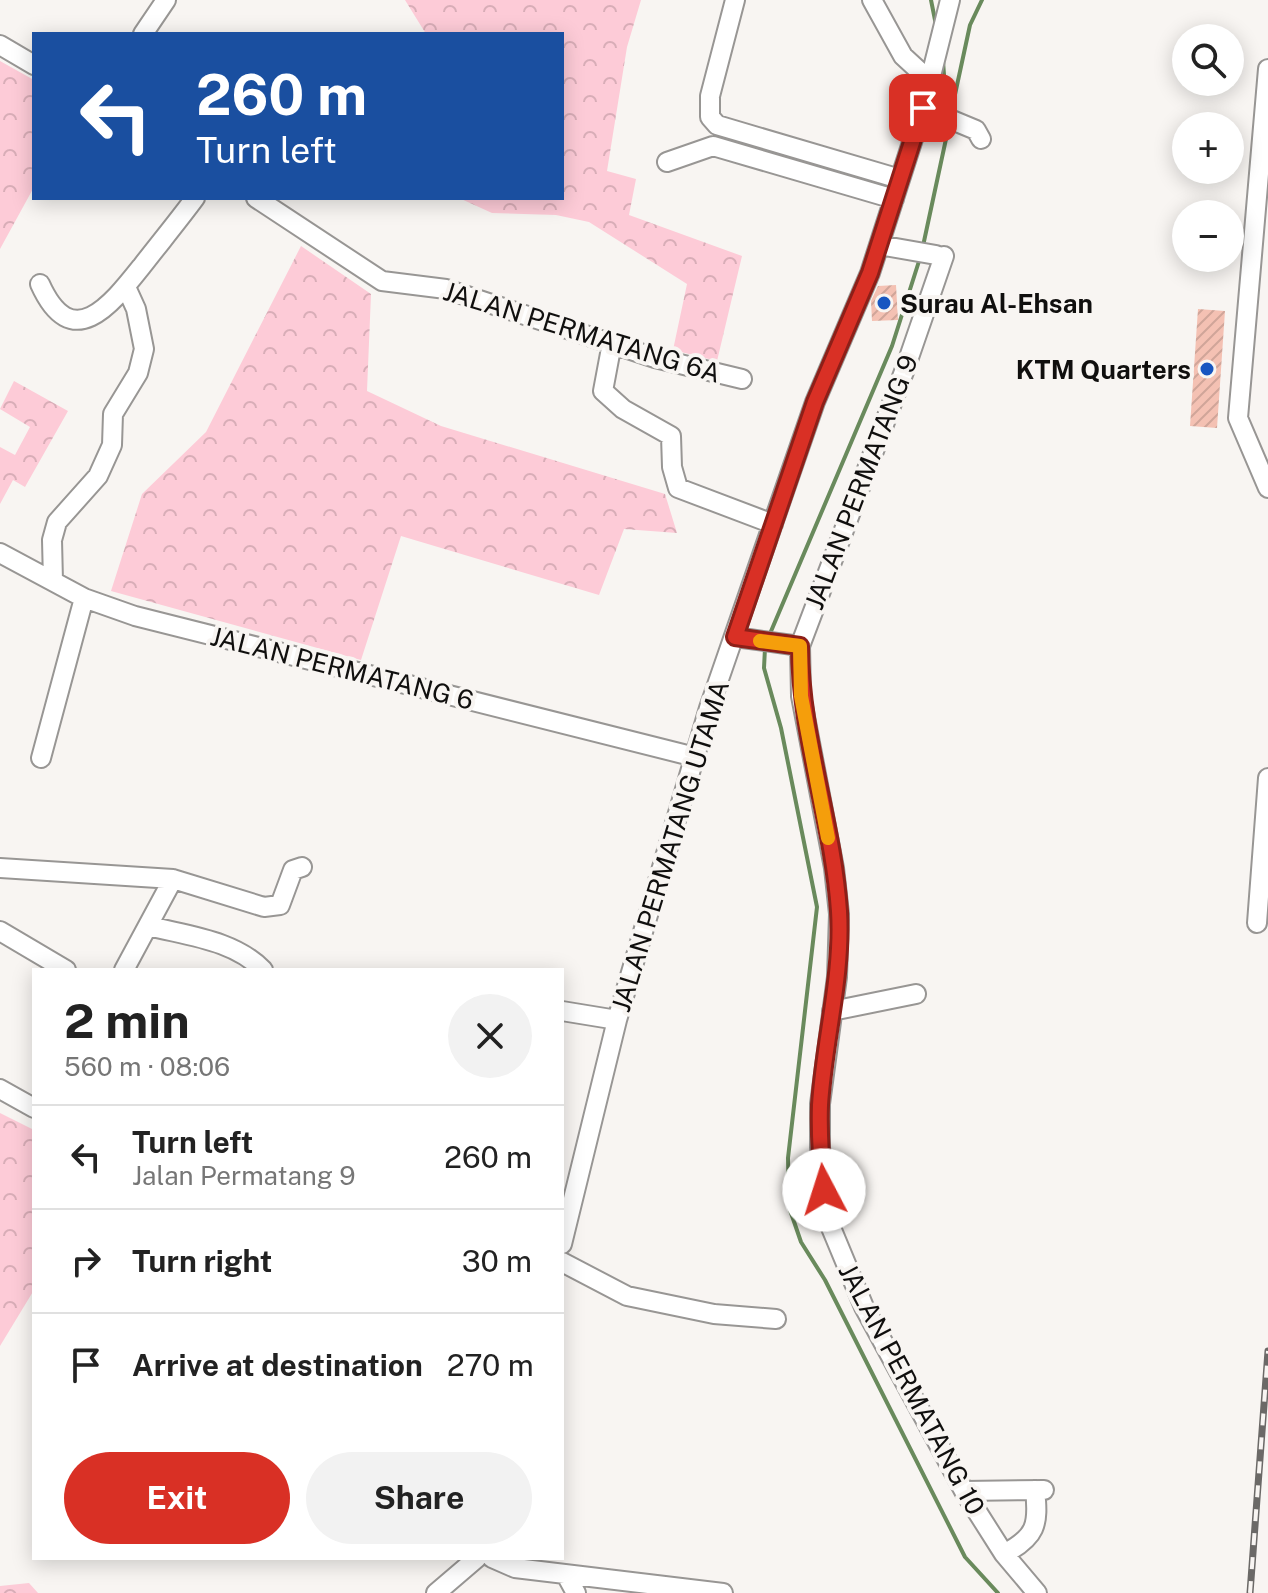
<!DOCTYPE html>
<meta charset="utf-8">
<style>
:root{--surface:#fff;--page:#f2f2f2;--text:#222;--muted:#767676;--line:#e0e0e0;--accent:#d93025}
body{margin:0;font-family:"Public Sans",sans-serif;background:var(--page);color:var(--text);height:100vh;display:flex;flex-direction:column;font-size:30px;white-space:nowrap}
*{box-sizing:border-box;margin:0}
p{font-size:26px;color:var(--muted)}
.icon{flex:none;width:44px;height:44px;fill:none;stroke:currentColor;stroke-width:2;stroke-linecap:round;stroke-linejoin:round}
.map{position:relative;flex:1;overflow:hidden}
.side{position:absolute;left:32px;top:968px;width:532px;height:592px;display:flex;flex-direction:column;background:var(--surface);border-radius:0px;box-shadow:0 4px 20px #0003}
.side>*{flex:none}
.hud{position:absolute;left:32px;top:32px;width:532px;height:168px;border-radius:0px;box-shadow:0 4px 20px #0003;background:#1a4fa0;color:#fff;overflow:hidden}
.controls{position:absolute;left:1172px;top:24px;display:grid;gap:16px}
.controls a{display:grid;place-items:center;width:72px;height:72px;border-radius:50%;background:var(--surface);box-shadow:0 4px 20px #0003;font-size:40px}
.pin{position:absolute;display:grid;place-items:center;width:68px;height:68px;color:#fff;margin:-34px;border-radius:16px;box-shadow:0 4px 12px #0006}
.me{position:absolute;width:88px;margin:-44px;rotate:355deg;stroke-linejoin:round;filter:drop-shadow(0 0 6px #0008)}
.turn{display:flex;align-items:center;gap:28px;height:168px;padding:0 32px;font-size:36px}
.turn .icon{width:104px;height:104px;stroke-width:2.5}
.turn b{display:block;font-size:56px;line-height:68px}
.round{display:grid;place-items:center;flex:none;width:84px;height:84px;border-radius:42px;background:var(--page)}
.headline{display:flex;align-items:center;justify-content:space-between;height:136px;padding:0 32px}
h1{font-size:48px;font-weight:700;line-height:60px}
.cta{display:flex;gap:16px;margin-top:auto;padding:16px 32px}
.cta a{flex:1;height:92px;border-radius:48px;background:var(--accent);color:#fff;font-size:32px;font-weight:700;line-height:92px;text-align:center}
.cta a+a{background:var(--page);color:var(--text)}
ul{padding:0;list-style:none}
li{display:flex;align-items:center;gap:24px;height:104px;padding:0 32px;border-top:2px solid var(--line)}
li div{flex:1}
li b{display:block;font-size:30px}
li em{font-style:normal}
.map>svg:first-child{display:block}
.forest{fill:url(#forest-crowns)}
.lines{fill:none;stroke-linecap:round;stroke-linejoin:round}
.stream{stroke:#698a5c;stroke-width:4}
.building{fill:url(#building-hatch)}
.minor-casing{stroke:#989694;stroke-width:22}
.minor{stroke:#fff;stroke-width:18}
.rail-casing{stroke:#6b6967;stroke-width:7}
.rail{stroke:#f8f5f2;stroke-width:4;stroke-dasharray:12;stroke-linecap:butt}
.route-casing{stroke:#8d1f18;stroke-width:20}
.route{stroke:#d93025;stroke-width:14}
.slow{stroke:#f59e0b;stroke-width:14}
.poi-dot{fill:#1856c1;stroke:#f8f5f2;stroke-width:3}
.labels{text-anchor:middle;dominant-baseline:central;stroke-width:8;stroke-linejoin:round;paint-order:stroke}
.poi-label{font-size:26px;font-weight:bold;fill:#100f0e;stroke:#f8f5f2;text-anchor:start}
.street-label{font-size:26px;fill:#100f0e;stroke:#f8f5f2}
</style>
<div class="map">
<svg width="1268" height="1593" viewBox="0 0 1268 1593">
<defs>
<pattern id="forest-crowns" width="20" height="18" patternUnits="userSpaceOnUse" patternTransform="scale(2)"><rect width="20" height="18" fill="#fdcbd7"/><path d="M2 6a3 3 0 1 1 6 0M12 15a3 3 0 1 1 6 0" fill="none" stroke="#d8adb7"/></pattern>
<pattern id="building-hatch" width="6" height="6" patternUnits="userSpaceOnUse" patternTransform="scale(2)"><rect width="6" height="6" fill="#f4c1b3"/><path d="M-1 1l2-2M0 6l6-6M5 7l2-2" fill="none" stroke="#d0a599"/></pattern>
</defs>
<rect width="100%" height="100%" fill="#f8f5f2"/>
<path class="forest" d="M405,0H641L627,47L607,171L636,179L629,215L742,256L717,361L673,350L687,284L589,222L556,215L492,213L459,198H562V34H426Z
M0,61L34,80V187L0,249Z
M301,246L371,294L367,391L441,426L665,494L677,533L624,529L599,595L401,536L361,660L111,591L142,494L206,432Z
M14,381L68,411L25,487L13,480L0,504V447L15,455L30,427L0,409Z
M0,1113L34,1130V1290L0,1346Z
M29,1583L38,1593H0V1586Z"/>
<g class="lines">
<path class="stream" d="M931,0L936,25
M943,61L945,89L952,107
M951,113L970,25L982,0
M923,246L949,125
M769,636L892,346L920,258
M765,648L764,668L781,728L817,907L788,1158L789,1207L801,1242L825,1280L965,1557L998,1593"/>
</g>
<path class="building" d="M896,285L898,320L872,321L871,301L878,286Z
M1198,309L1225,311L1217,428L1190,426Z"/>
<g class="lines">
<defs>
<path id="minor" d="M735,0L710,96V117L717,125L900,179
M872,0L903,56L929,80
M143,34L166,0
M0,45L34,65
M1268,69L1238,418L1268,488
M923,108L976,130L981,139
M667,162L713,146L894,199
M256,198L382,281L446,289L655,358L742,379
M879,245L936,255
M944,256L905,369L800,646L801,696L834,868L839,914L837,977L820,1104V1147L827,1218L864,1307L964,1491L1004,1554L1037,1593
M40,284C72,355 111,305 142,266C159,244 178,221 195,198
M612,343L603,391L623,409L671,436L672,467L678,488L773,524
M0,553L84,598L135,616L695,757
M53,581L52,540L57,522L98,476L112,445L113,414L138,373L144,349L136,309L126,287
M735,637L800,646
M41,758L84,598
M0,868L173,879L264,907L280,905L293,870L302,867
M1257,923L1268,778
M149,926C188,936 234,940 263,970
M0,931L66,970
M124,970L173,879
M562,1011L617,1020
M832,1011L916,994
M0,1089L34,1108
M562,1244L617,1020L709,708L815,402L870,273L923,108L950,0
M562,1262L627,1296L714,1314L776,1319
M964,1491L1044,1490
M1004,1554C1036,1537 1039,1525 1035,1490
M492,1558L515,1568L723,1593
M566,1575L576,1593
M436,1593L477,1558"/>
</defs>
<use href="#minor" class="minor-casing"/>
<use href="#minor" class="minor"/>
<defs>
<path id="rail" d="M1250,1593L1268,1351"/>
</defs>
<use href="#rail" class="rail-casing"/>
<use href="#rail" class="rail"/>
</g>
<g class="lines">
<defs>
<path id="route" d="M824,1190C821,1162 819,1134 820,1105C824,1040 843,976 839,911C833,822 800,736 800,646L735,637L815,402L870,273L923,108"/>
</defs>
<use href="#route" class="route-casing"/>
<use href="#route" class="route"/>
<path class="slow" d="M760,641L800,646L801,696L828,838"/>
</g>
<g class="poi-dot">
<circle cx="884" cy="303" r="8"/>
<circle cx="1207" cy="369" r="8"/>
</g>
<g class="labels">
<g class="poi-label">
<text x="900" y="303">Surau Al-Ehsan</text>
<text x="1191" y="369" text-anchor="end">KTM Quarters</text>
</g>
<g class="street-label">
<text transform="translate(582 332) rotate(17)">JALAN PERMATANG 6A</text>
<text transform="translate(861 482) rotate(-69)">JALAN PERMATANG 9</text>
<text transform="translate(342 668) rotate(14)">JALAN PERMATANG 6</text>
<text transform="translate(670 846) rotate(-73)">JALAN PERMATANG UTAMA</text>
<text transform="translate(912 1389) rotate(62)">JALAN PERMATANG 10</text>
</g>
</g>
</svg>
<div class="controls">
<a><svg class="icon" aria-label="search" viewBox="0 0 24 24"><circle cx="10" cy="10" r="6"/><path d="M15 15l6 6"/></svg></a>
<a>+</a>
<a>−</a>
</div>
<div class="pin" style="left:923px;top:108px;background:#d93025"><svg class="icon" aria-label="arrive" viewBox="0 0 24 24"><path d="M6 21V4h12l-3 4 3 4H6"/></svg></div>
<svg class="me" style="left:824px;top:1190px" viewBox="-20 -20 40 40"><circle r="19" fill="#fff"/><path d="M0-13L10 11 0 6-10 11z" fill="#d93025"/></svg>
<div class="hud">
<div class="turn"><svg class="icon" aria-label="left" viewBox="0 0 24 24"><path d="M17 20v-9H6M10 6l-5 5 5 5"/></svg><div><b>260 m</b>Turn left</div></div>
</div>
<section class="side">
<div class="headline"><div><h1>2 min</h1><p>560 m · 08:06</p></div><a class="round"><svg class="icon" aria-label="close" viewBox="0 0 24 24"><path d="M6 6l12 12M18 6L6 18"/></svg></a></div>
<ul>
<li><svg class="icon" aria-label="left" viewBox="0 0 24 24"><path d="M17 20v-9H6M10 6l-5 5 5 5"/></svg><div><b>Turn left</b><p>Jalan Permatang 9</p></div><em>260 m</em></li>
<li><svg class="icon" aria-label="right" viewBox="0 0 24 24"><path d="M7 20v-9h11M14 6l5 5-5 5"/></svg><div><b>Turn right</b></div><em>30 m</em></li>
<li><svg class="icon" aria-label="arrive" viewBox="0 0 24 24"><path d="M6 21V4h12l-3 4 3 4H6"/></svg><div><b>Arrive at destination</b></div><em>270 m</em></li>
</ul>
<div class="cta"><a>Exit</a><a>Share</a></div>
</section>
</div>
